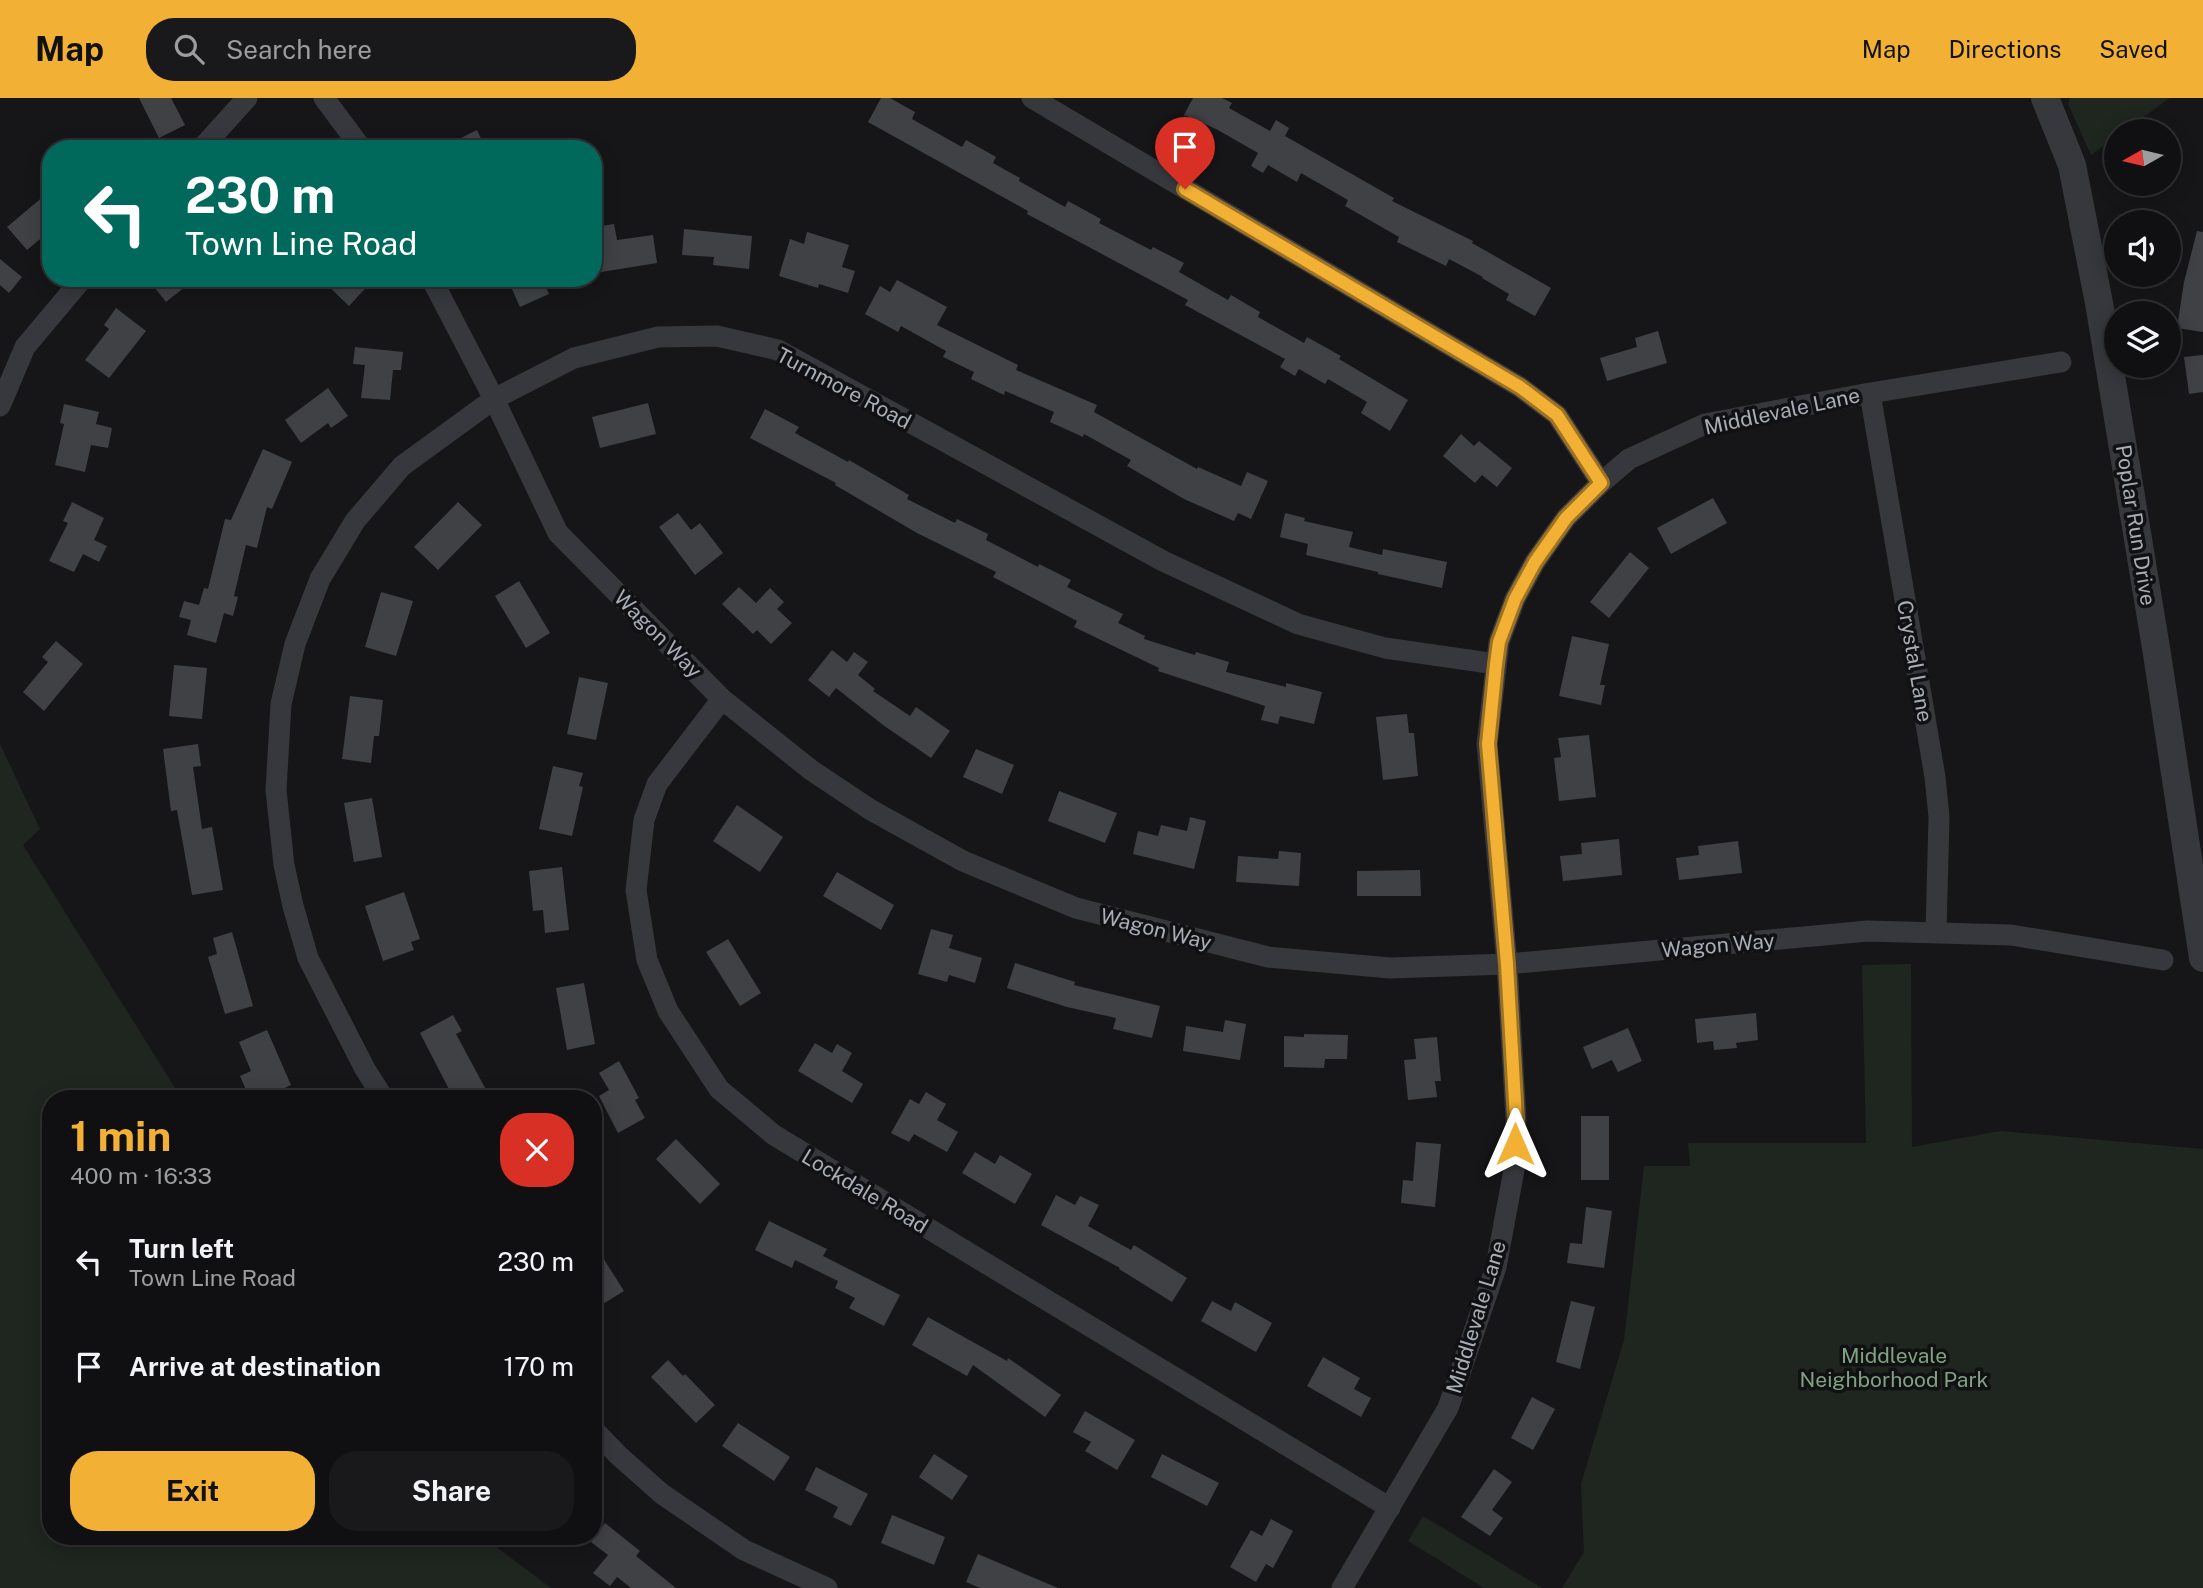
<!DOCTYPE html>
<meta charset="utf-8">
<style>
:root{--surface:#101012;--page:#19191b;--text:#f1f3f6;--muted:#9c9d9f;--line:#303032;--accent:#f2b134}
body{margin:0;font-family:"Public Sans",sans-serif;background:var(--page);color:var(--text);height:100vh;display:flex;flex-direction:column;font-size:26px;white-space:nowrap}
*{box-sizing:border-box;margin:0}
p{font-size:23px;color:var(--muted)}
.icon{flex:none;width:38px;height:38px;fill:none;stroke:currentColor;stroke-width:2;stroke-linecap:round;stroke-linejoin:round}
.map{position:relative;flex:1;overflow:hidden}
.side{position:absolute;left:42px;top:992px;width:560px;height:455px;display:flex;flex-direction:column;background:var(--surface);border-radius:28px;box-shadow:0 4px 18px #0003,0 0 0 2px var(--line)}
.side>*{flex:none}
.banner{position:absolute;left:42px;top:42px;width:560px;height:147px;border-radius:28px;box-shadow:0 4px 18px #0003,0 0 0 2px var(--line);background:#00695c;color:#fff;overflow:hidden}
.needle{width:46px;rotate:262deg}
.fabs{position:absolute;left:2104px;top:21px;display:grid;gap:14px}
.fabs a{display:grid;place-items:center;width:77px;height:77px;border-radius:50%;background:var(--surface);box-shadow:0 4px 18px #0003,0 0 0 2px var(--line);font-size:35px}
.pin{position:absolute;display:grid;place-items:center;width:60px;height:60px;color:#fff;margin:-72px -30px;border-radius:50% 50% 50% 0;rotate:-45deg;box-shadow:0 0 7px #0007}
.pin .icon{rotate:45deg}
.me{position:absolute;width:77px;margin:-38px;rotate:0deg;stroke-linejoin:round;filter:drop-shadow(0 0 5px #0008)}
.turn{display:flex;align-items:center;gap:24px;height:147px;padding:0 28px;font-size:32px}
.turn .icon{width:91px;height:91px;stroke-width:2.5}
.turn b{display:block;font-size:49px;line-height:60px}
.round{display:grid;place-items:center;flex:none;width:74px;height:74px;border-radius:28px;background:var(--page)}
.overview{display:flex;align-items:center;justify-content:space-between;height:119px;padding:0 28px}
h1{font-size:42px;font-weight:700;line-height:52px;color:var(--accent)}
.cta{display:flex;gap:14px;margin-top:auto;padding:14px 28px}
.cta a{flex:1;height:80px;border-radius:28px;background:var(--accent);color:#111;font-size:28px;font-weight:700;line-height:80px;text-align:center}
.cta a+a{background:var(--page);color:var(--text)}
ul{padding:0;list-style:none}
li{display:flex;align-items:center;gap:21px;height:105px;padding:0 28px}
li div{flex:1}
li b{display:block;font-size:26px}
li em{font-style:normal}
header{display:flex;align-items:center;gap:42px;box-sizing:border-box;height:98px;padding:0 35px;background:var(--accent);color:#111}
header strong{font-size:33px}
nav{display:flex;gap:38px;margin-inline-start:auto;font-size:24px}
.search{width:490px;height:63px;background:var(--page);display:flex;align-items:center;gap:18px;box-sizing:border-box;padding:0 24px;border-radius:28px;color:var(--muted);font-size:26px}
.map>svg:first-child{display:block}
.green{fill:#1e261f}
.building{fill:#404145}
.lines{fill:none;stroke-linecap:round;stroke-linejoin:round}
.minor{stroke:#37383d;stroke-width:21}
.tertiary{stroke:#37383d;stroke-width:28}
.route-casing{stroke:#9d7322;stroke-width:18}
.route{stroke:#f2b134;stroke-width:12}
.labels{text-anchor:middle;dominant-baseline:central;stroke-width:7;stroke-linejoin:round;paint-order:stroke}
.street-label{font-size:21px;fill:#a8adb8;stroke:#111113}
.park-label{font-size:21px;fill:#7fa381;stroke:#111113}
</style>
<header>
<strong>Map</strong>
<div class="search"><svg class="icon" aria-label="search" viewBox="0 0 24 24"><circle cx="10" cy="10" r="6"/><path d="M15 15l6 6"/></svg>Search here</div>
<nav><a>Map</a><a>Directions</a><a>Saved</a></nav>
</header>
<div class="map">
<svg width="2203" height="1490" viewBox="0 0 2203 1490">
<rect width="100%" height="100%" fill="#161618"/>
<path class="green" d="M2070,0H2170L2124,33H2116V39L2091,57L2068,6Z
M0,646L40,731L23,747L182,1001H51V1438L483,1439L551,1490H0Z
M1911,866L1912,1049L2000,1033L2203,1051V1490H1562L1584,1454L1581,1386L1624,1242L1644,1068H1690L1688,1045H1866L1862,867Z
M1423,1418L1542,1490H1484L1408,1443Z"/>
<path class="building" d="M139,0H171L185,27L159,40Z
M881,0H890L915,14L912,21L962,49L966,42L996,59L993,65L1020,80L1019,83L1065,109L1068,103L1101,121L1099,125L1151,152L1153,149L1184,165L1179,174L1228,202L1231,197L1260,214L1258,219L1304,245L1307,239L1341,258L1339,261L1408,302L1390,333L1361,315L1367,304L1328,281L1325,286L1299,271L1295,278L1280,269L1285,261L1185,207L1188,202L1027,116L1028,113L868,24Z
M1193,0H1222L1232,5L1229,10L1270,33L1276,22L1289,30L1285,38L1394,100L1392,103L1473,143L1472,145L1551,190L1535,218L1506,202L1509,196L1482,180L1483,179L1449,161L1446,168L1397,144L1399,139L1345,108L1348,102L1301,75L1297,84L1268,67L1263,75L1251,68L1258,55L1218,32L1184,17Z
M477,32L486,51H439Z
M51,92V132L27,152L7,129Z
M614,126L617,142L653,137L657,165L595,175L593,143H598L596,129Z
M684,131L752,138L749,171L713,167L714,159L682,157Z
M2197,133L2203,134V234L2177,230L2184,184Z
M807,134L849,147L842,169L855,173L848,195L819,186L818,190L779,178L790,141L804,146Z
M0,161L22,179L9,195L0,187Z
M147,180H196L166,204Z
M320,180H375L349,208Z
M507,180H542L549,196L520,209Z
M897,182L947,209L937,227L1018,267L1016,272L1097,307L1094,314L1197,371L1198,369L1241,388L1247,374L1268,383L1251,421L1238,415L1234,423L1184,401L1127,368L1131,362L1084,336L1083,339L1050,324L1054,314L1005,293L1004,297L971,281L974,274L943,259L946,253L901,228L898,234L865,216L880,188L890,194Z
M116,210L146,233L109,280L85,262L109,231L104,227Z
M1658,233L1667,265L1607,283L1600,260L1637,249L1635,240Z
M355,249L403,254L401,272H393L390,302L361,300L365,267L353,266Z
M2203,257V294L2189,296L2184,259Z
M328,290L348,318L331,330L328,325L301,345L285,322Z
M648,305L656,336L600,350L592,319Z
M64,306L99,314L96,326L112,330L108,350L91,347L85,374L55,367L64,326L60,325Z
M765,311L799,329L795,335L848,364L849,362L909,397L907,401L955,425L957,421L988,436L986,442L1038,469L1039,466L1071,482L1067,489L1123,516L1118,525L1145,538L1144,541L1195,557L1196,554L1229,564L1226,574L1286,589V585L1322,594L1314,626L1280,618L1278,626L1261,622L1265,608L1158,573L1159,570L1074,529L1077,523L993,479L996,474L917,435L835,387L836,385L750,340Z
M1461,336L1474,348L1479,343L1512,370L1497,389L1482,377L1475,385L1443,358Z
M263,351L292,364L272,411L267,409L257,450L246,447L234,498L238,499L233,518L224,515L216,545L187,537L191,522L179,519L184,503L199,507L204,490L208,491L225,421L231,422Z
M1713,400L1727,425L1671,456L1657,430Z
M72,404L104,420L94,442L107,448L99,464L83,456L74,474L49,463L68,425L63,423Z
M458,404L482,427L438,472L414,449Z
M678,415L691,432L700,425L723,455L695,477L659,429Z
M1285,415L1305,420L1304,423L1353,434L1349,449L1382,457L1383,451L1447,464L1442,490L1378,476V474L1306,457L1308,446L1280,439Z
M1630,454L1649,470L1609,520L1590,504Z
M519,483L550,535L526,550L495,498Z
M739,489L756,505L770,490L784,504L777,511L792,525L771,546L757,532L753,536L722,506Z
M381,494L413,503L396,558L365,549Z
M1572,538L1609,546L1600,587H1605L1601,607L1559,598Z
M56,543L83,566L44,613L23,594L48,564L42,559Z
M832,552L847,564L854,554L868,564L858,577L875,591L873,593L910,618L916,609L950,633L931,660L883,627L836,590L829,599L808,582Z
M174,567L207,570L202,621L169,618Z
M579,579L608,585L596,642L567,636Z
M350,598L383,602L379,638H374L371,665L342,661Z
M1407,616L1409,635H1414L1418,678L1383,682L1376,619Z
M1589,637L1596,699L1559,703L1554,660L1561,659L1558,640Z
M198,646L201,668L193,669L202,731L212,729L223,792L192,797L177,712L171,713L163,651Z
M976,651L1014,667L1002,696L963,679Z
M553,668L583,675L579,688L583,689L572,738L539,731Z
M1059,693L1117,715L1105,745L1048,723Z
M372,700L382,759L354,764L344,705Z
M737,707L783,739L760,774L713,743Z
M1190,719L1206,723L1194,771L1133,756L1138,733L1158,738L1161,727L1187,733Z
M1619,741L1622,777L1563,783L1560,758L1582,756L1581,745Z
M1738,743L1742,775L1679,782L1676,760L1699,757L1698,748Z
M1279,753L1301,755L1299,788L1236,784L1238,758L1278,761Z
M562,769L569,832L545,835L543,812L533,813L529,773Z
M1420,772L1421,798H1357V773Z
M837,774L894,807L881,832L823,798Z
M404,794L420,841L411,844L414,852L383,863L365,808Z
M931,831L953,837L949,850L982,860L975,885L949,877L947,884L918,876Z
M232,834L253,908L225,916L208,859L217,856L213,840Z
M728,841L761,895L740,908L706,854Z
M1015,865L1075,884L1074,887L1160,908L1152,940L1113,931L1116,920L1067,909L1007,890Z
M584,885L595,946L567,952L556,890Z
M1756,915L1758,942L1736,945L1737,950L1714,952L1713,943L1697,945L1695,921Z
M453,917L462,933L456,936L491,1001H454L420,935Z
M1225,922L1246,926L1240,962L1183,953L1186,928L1223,934Z
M1628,930L1642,963L1618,974L1612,962L1592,971L1583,949Z
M267,932L291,987L276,994L279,1001H250L240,978L251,973L239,944Z
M1304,936L1348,937L1347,961H1325L1324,970L1284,969V938L1304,939Z
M1437,939L1441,983H1435L1437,999L1408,1002L1404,962L1416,961L1414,941Z
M815,945L832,955L837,946L852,955L842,973L863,986L852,1005L798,973Z
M619,963L639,1000L635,1002L645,1020L618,1035L599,998L609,992L599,975Z
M926,994L946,1006L937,1022L958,1034L947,1054L914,1036L909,1044L891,1035L910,1001L919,1006Z
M1581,1018H1609V1082H1581Z
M676,1041L720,1086L700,1106L656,1061Z
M1416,1044L1441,1046L1435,1109L1401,1105L1403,1082L1413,1083Z
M975,1054L995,1066L1000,1057L1032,1076L1015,1106L962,1075Z
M1056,1097L1075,1107L1080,1098L1099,1107L1088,1128L1131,1152L1134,1147L1187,1180L1172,1204L1119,1171L1120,1170L1041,1127Z
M1586,1109L1612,1113L1604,1170L1567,1165L1570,1145L1582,1146Z
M769,1123L827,1151L823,1158L900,1197L884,1228L849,1210L855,1200L835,1190L838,1183L795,1162L792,1170L755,1152Z
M593,1144L624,1193L593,1212Z
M1212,1203L1231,1213L1235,1204L1272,1225L1256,1254L1201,1223Z
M1571,1203L1595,1209L1580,1271L1556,1264Z
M928,1219L1007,1263L1008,1260L1061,1297L1045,1319L973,1267L967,1278L912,1247Z
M1323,1259L1360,1280L1354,1291L1371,1300L1361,1319L1307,1288Z
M668,1262L683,1278L685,1276L715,1307L696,1325L651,1279Z
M1532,1299L1555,1311L1533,1352L1511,1340Z
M1085,1313L1135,1342L1117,1372L1085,1353L1091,1344L1073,1334Z
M738,1325L790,1359L774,1383L722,1348Z
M934,1356L968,1378L952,1402L919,1379Z
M1162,1356L1219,1385L1207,1408L1151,1379Z
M816,1369L868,1396L851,1428L833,1419L838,1409L805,1392Z
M1494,1371L1512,1384L1492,1412L1503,1420L1490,1438L1461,1419Z
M892,1417L945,1439L934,1467L881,1445Z
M1271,1421L1293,1433L1273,1470L1266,1466L1256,1484L1230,1469L1251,1432L1262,1438Z
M605,1425L640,1453L636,1458L676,1490H631L617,1479L610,1488L593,1475L608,1457L591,1444Z
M978,1456L1058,1490H980L966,1484Z"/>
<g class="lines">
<path class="minor" d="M324,0L362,51
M1032,0L1520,289L1557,317L1601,385
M201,51L247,0
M431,180L494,301L558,435L722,601L811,672L871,712L963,763L1076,810L1268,859L1390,870L1507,866L1868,833L2011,837L2163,862
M1870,295L1935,679L1939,719L1936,834
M0,308L25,249L83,180
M722,601L657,686L644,722L636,792L647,862L668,913L719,991L774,1037L1390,1410
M384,1001L365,971L308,860L293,808L284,767L276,692L281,606L295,546L320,481L355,423L402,368L494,301L574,260L658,239L717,238L778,252L1163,463L1298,526L1385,550L1496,566
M593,1331L618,1357L662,1396L744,1452L827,1490
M1342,1490L1448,1310L1496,1169L1514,1072L1516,1021L1507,866L1487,646L1499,544L1515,501L1535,464L1566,420L1601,385L1629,361L1705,326L1870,295L2061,264"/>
<path class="tertiary" d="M2045,0L2072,67L2099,205L2157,556L2203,860"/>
</g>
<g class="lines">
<defs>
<path id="route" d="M1185,91L1520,289L1557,317L1601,385L1566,420L1535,464L1515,501L1499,544L1496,566L1488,646L1507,866L1516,1021L1515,1046"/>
</defs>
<use href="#route" class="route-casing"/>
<use href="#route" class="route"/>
</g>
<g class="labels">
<g class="street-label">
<text transform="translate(844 290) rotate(28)">Turnmore Road</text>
<text transform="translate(1782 313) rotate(-12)">Middlevale Lane</text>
<text transform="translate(2136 427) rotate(81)">Poplar Run Drive</text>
<text transform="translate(658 536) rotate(45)">Wagon Way</text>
<text transform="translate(1915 563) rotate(80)">Crystal Lane</text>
<text transform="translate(1156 831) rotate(14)">Wagon Way</text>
<text transform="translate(1718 847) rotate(-5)">Wagon Way</text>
<text transform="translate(865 1093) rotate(31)">Lockdale Road</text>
<text transform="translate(1476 1219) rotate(-73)">Middlevale Lane</text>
</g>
<g class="park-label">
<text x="1894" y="1257">Middlevale<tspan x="1894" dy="24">Neighborhood Park</tspan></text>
</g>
</g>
</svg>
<div class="fabs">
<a><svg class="needle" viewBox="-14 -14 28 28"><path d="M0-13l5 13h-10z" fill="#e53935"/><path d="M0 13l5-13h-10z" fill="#9c9d9f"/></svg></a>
<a><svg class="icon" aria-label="sound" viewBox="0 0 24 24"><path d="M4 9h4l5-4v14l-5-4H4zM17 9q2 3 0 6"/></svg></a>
<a><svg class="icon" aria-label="layers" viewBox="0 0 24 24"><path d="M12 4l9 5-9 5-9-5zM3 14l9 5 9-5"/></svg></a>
</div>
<div class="pin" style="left:1185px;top:91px;background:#d93025"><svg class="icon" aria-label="arrive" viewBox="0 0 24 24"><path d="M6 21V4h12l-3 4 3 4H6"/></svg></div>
<svg class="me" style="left:1515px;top:1046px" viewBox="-20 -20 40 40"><path d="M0-17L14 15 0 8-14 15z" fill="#f2b134" stroke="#fff" stroke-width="4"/></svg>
<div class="banner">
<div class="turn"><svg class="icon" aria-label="left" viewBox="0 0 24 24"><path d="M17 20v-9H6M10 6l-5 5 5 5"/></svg><div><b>230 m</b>Town Line Road</div></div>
</div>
<section class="side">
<div class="overview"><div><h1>1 min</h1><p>400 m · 16:33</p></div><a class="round" style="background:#d93025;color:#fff"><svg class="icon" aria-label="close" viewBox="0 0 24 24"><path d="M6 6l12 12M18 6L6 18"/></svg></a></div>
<ul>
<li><svg class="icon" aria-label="left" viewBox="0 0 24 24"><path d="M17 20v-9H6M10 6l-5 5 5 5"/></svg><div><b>Turn left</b><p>Town Line Road</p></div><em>230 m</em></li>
<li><svg class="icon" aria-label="arrive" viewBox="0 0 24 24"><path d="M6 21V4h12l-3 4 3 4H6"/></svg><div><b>Arrive at destination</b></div><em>170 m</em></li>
</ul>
<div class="cta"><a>Exit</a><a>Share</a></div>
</section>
</div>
